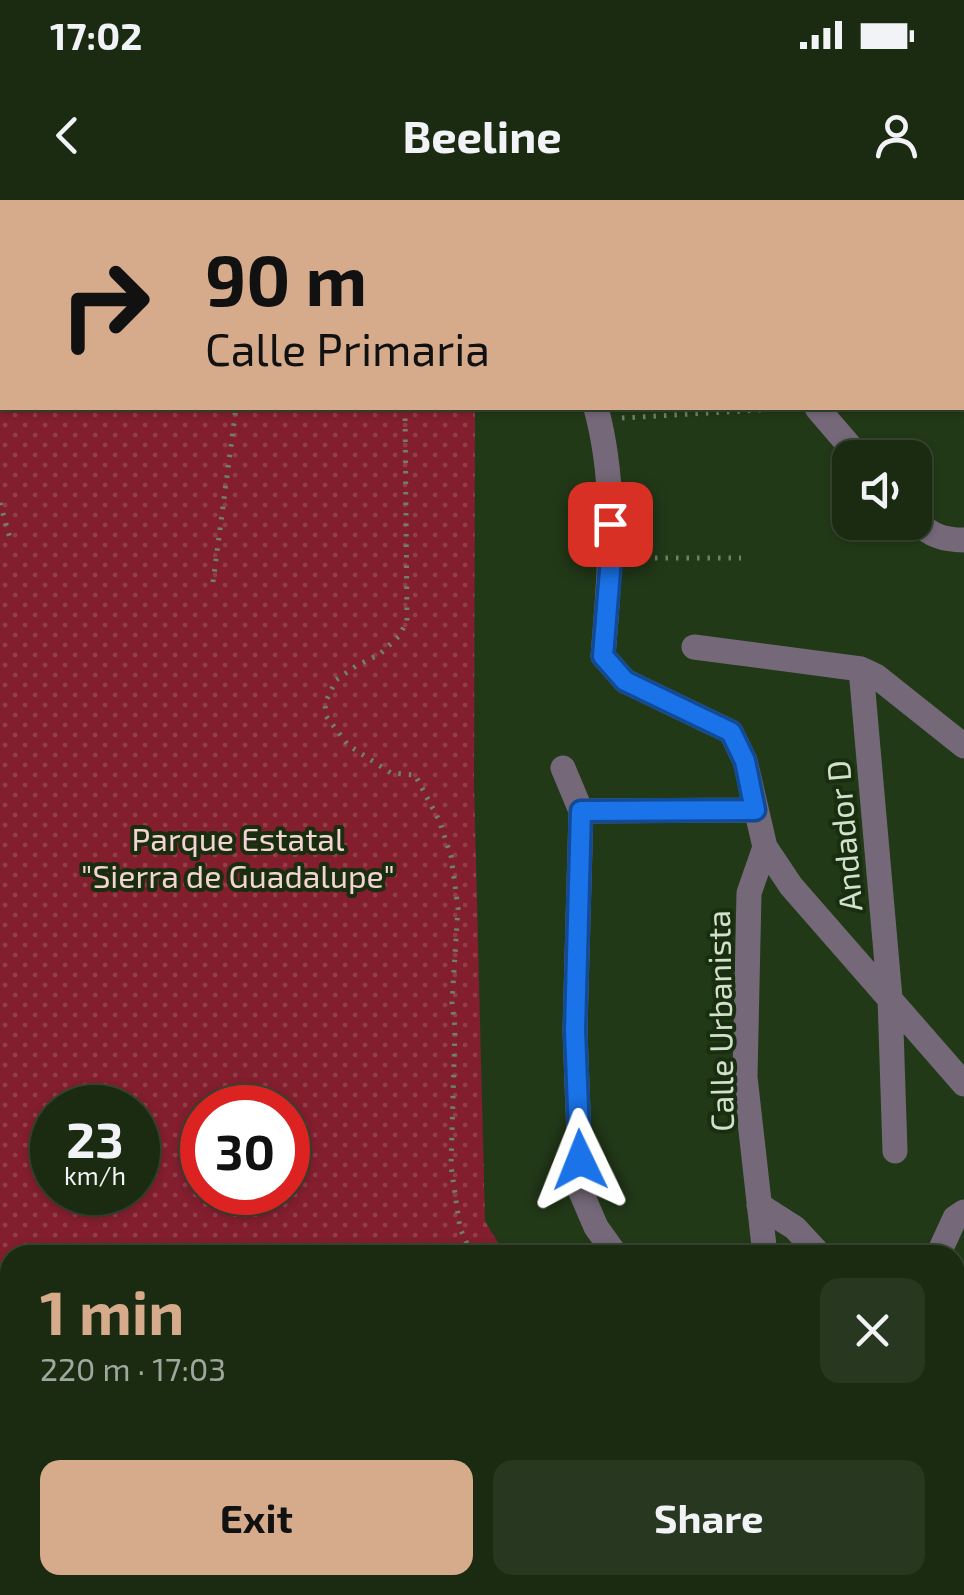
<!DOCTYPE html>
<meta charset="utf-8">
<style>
:root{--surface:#1a2b12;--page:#273720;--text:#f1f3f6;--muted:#9fa79f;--line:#384732;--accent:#d6ab8b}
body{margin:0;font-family:"Exo 2",sans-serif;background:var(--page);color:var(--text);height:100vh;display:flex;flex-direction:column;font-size:38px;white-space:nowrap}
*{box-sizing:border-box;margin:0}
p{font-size:32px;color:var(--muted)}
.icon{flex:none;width:55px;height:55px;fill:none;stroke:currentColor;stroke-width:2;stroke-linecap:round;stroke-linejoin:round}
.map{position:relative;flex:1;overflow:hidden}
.sheet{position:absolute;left:0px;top:1045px;width:965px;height:350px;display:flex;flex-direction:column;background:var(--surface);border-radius:30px 30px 0 0;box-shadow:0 2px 8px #0004,0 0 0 2px var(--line)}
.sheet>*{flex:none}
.top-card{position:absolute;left:0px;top:0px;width:965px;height:210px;box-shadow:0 2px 8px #0004,0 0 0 2px var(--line);background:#d6ab8b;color:#111;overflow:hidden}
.tools{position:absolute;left:832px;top:240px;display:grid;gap:20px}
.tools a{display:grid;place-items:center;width:100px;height:100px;border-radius:20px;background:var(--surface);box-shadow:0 2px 8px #0004,0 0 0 2px var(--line);font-size:50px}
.speed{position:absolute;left:30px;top:885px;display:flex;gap:20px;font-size:50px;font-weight:700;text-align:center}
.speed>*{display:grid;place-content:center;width:130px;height:130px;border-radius:50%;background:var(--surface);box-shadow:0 2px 8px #0004,0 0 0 2px var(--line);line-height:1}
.speed small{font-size:25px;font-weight:400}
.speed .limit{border:15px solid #d22;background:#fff;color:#111}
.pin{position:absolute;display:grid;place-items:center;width:85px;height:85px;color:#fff;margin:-42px;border-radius:20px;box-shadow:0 5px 15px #0006}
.me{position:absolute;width:110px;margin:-55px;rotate:358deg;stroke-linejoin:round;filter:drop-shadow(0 0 8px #0008)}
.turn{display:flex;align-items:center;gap:35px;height:210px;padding:0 40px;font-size:45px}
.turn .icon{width:130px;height:130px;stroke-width:2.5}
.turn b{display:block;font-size:70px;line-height:85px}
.round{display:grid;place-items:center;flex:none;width:105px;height:105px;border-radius:20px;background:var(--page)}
.summary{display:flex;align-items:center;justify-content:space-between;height:170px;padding:0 40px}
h1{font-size:60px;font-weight:700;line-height:75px;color:var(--accent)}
.button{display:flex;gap:20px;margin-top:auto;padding:20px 40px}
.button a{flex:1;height:115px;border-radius:20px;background:var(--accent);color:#111;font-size:40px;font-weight:700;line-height:115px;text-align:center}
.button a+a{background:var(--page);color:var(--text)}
.status{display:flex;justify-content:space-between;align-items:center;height:70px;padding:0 50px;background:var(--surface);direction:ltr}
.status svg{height:28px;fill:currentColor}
header{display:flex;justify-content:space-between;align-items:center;height:130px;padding:0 40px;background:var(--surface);font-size:45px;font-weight:700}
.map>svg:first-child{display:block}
.park{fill:url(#park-dots);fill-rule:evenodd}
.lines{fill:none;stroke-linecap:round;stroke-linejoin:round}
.path{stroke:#6f8267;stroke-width:5;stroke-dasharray:2.5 8;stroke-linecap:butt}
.minor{stroke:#756979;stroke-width:25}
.route-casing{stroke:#114b97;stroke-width:25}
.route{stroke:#1a73e8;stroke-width:18}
.labels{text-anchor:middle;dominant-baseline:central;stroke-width:8;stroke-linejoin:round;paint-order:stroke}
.street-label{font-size:32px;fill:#d2e1cd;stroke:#182e0e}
.park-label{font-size:32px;fill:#f4d3d4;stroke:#182e0e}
</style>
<div class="status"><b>17:02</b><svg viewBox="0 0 49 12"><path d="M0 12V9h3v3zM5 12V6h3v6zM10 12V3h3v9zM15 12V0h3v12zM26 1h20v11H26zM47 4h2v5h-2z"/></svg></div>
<header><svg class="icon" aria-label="back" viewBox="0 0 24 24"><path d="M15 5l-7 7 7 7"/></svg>Beeline<svg class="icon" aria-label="person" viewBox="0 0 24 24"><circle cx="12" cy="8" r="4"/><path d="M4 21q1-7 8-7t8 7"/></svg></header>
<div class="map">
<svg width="964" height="1395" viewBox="0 0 964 1395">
<defs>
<pattern id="park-dots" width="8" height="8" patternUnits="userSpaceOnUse" patternTransform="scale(2.5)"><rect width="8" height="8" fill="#821e2e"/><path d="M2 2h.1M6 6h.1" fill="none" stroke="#933e4b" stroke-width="1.8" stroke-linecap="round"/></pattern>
</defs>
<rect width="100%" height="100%" fill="#223918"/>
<path class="park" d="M0,0H475V2H2V208H475L474,584L485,1021L505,1055H10V1385H701L710,1395H0ZM52,908H138V992H52ZM202,908H288V992H202Z"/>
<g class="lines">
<path class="path" d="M8,2V0
M250,2V0
M411,2V0
M0,59L2,42
M405,208L407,421L399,436L380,454L356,466L336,480L325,503L326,516L348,545L391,573L415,575L439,620L451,656L458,708L452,802L455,828L451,966L460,1028L472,1055
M622,218L795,208
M0,303L10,338
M634,358H741
M213,382L236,208
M612,1385L613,1395"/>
<path class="minor" d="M542,0V2
M667,0L671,2
M886,0V2
M962,19L964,18
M962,152L964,153
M596,208C618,289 610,373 603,456L625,481L731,532L745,561L765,647L791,686L964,884
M817,208L860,258
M915,321C931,335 942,340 964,340
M694,447L861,469L876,476L964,546
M861,469L890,798L895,951
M563,568L581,611L575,830L581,992L596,1027L616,1055
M581,611L755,610
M765,647L749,693L745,877L765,1055
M759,1005L795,1028L820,1055
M938,1055L955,1018L964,1012
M955,1167L964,1180
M920,1385L929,1395"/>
</g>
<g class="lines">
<defs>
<path id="route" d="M580,960L575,830L581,611L755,610L745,561L731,532L625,481L603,456L611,358L610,324"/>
</defs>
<use href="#route" class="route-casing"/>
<use href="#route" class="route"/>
</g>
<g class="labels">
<g class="street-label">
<text transform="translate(843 636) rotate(-95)">Andador D</text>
<text transform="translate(719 821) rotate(-91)">Calle Urbanista</text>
</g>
<g class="park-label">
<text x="238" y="638">Parque Estatal<tspan x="238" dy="37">"Sierra de Guadalupe"</tspan></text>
</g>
</g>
</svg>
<div class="tools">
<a><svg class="icon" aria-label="sound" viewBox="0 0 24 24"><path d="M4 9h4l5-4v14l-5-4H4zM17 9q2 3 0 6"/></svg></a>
</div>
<div class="speed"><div>23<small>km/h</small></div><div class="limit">30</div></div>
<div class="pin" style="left:610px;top:324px;background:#d93025"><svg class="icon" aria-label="arrive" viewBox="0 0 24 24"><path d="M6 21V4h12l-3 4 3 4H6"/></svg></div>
<svg class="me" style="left:580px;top:960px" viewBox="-20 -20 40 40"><path d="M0-17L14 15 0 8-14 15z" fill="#1a73e8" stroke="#fff" stroke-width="4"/></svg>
<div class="top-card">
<div class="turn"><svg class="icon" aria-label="right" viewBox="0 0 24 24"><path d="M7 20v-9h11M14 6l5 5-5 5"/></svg><div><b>90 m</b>Calle Primaria</div></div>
</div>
<section class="sheet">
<div class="summary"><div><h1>1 min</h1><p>220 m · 17:03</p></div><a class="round"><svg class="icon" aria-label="close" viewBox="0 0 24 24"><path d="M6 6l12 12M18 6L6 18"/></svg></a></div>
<div class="button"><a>Exit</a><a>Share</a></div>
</section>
</div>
